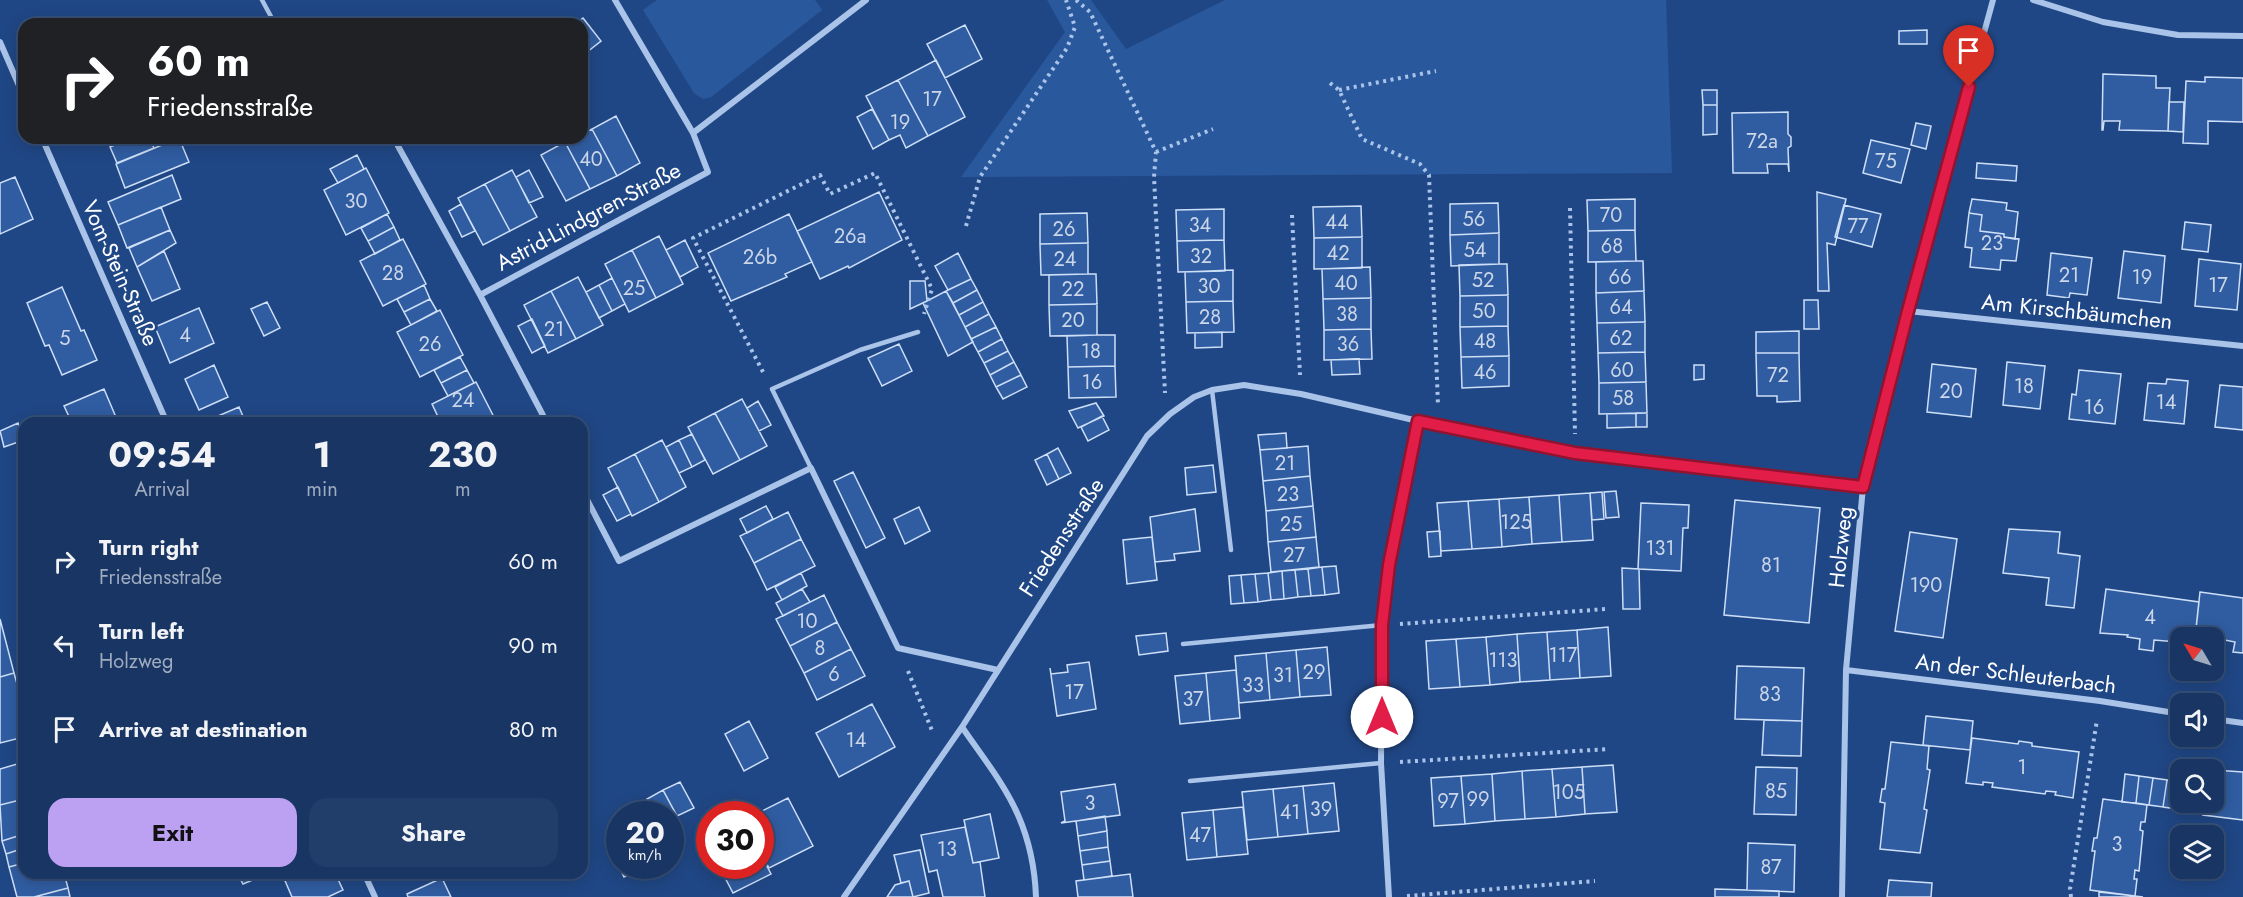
<!DOCTYPE html>
<meta charset="utf-8">
<style>
:root{--surface:#183564;--page:#213d6a;--text:#f1f3f6;--muted:#9fabbf;--line:#365078;--accent:#bca0f2}
body{margin:0;font-family:Jost,sans-serif;background:var(--page);color:var(--text);height:100vh;display:flex;flex-direction:column;font-size:22px;white-space:nowrap}
*{box-sizing:border-box;margin:0}
p{font-size:20px;color:var(--muted)}
.icon{flex:none;width:33px;height:33px;fill:none;stroke:currentColor;stroke-width:2;stroke-linecap:round;stroke-linejoin:round}
.map{position:relative;flex:1;overflow:hidden}
.sheet{position:absolute;left:18px;top:417px;width:570px;height:462px;display:flex;flex-direction:column;background:var(--surface);border-radius:18px;box-shadow:0 3px 15px #0003,0 0 0 2px var(--line)}
.sheet>*{flex:none}
.hud{position:absolute;left:18px;top:18px;width:570px;height:126px;border-radius:18px;box-shadow:0 3px 15px #0003,0 0 0 2px var(--line);background:#202124;color:#fff;overflow:hidden}
.needle{width:39px;rotate:308deg}
.tools{position:absolute;left:2170px;top:627px;display:grid;gap:12px}
.tools a{display:grid;place-items:center;width:54px;height:54px;border-radius:12px;background:var(--surface);box-shadow:0 3px 15px #0003,0 0 0 2px var(--line);font-size:30px}
.speed{position:absolute;left:606px;top:801px;display:flex;gap:12px;font-size:30px;font-weight:700;text-align:center}
.speed>*{display:grid;place-content:center;width:78px;height:78px;border-radius:50%;background:var(--surface);box-shadow:0 3px 15px #0003,0 0 0 2px var(--line);line-height:1}
.speed small{font-size:15px;font-weight:400}
.speed .limit{border:9px solid #d22;background:#fff;color:#111}
.pin{position:absolute;display:grid;place-items:center;width:51px;height:51px;color:#fff;margin:-62px -26px;border-radius:50% 50% 50% 0;rotate:-45deg;box-shadow:0 0 6px #0007}
.pin .icon{rotate:45deg}
.me{position:absolute;width:66px;margin:-33px;rotate:0deg;stroke-linejoin:round;filter:drop-shadow(0 0 4px #0008)}
.turn{display:flex;align-items:center;gap:21px;height:126px;padding:0 30px;font-size:27px}
.turn .icon{width:78px;height:78px;stroke-width:2.5}
.turn b{display:block;font-size:42px;line-height:51px}
.eta{display:flex;justify-content:space-evenly;align-items:center;height:102px;text-align:center}
.eta b{font-size:36px;font-weight:700;line-height:42px}
.cta{display:flex;gap:12px;margin-top:auto;padding:12px 30px}
.cta a{flex:1;height:69px;border-radius:18px;background:var(--accent);color:#111;font-size:24px;font-weight:700;line-height:69px;text-align:center}
.cta a+a{background:var(--page);color:var(--text)}
ul{padding:0;list-style:none}
li{display:flex;align-items:center;gap:18px;height:84px;padding:0 30px}
li div{flex:1}
li b{display:block;font-size:22px}
li em{font-style:normal}
.map>svg:first-child{display:block}
.green{fill:#2a589d}
.building{fill:#305da2;stroke:#cddef7;stroke-width:1.5}
.lines{fill:none;stroke-linecap:round;stroke-linejoin:round}
.path{stroke:#a9c3e9;stroke-width:4;stroke-dasharray:3 4.5;stroke-linecap:butt}
.service{stroke:#a9c3e9;stroke-width:4.5}
.minor{stroke:#a9c3e9;stroke-width:6}
.route-casing{stroke:#92132f;stroke-width:15}
.route{stroke:#e11d48;stroke-width:10}
.labels{text-anchor:middle;dominant-baseline:central;stroke-width:6;stroke-linejoin:round;paint-order:stroke}
.number-label{font-size:20px;fill:#cbd6e8}
.street-label{font-size:22px;fill:#fff;stroke:#204785}
</style>
<div class="map">
<svg width="2243" height="897" viewBox="0 0 2243 897">
<rect width="100%" height="100%" fill="#204785"/>
<path class="green" d="M657,0H815L822,10L711,97L703,99L694,93L643,10Z
M1047,0H1091L1126,49L1225,0H1666L1672,173L961,177L1065,32Z"/>
<path class="building" d="M583,18L601,41L582,56V24H575Z
M965,25L982,59L945,78L927,44Z
M1927,30V44H1899V31Z
M936,60L965,117L928,136L898,80Z
M2103,74L2156,76V88H2170L2168,131L2119,130L2120,121H2104L2103,130H2102Z
M2205,77L2243,78V122L2208,121V144L2183,143L2186,81L2205,82Z
M898,80L928,136L906,148L900,135L889,140L866,96Z
M1702,90H1717V105H1703Z
M2169,102H2184L2183,132L2168,131Z
M1703,105H1717V134L1703,135Z
M872,109L889,140L873,149L857,117Z
M1788,112V134L1791,137V146L1788,148L1789,172L1788,164H1767L1768,173H1733L1732,113Z
M616,116L640,163L617,176L592,129Z
M1916,123L1931,126L1926,149L1911,145Z
M592,129L617,176L590,189L565,142L574,138H582V134Z
M149,138L154,148L117,163L110,147L131,138Z
M179,138L189,162L125,188L116,164Z
M1871,140L1910,149L1901,183L1863,173Z
M565,142L590,189L566,201L541,155Z
M357,155L364,169L338,183L330,169Z
M1977,163L2017,166L2016,181L1976,178Z
M366,168L389,213L346,235L324,190Z
M512,170L537,217L510,231L485,184Z
M529,170L543,197L529,203L516,177Z
M172,175L181,199L118,225L108,202Z
M15,177L33,219L0,234V183Z
M485,184L510,231L483,245L458,198Z
M879,192L902,240L849,268L848,266L820,279L797,231Z
M1817,192L1846,199L1835,245L1827,243L1829,291H1818Z
M1635,199V230L1588,231L1587,200Z
M1972,199L2007,203L2006,210L2018,212L2015,239L2004,237V234L1980,231L1982,215L1969,213Z
M1498,203L1499,233L1450,235V204Z
M461,204L475,231L462,237L449,211Z
M1844,205L1881,214L1872,247L1835,237Z
M1361,206L1362,237L1314,238L1313,207Z
M161,207L170,230L127,248L118,225Z
M1224,209V240L1177,241L1176,210Z
M1087,213L1088,243L1040,244V214Z
M1969,213L1982,215L1980,231L2004,234V237L2019,239L2016,261L2001,260L2000,270L1970,267L1972,248L1965,247Z
M387,214L394,227L368,241L361,228Z
M789,214L812,262L785,274L787,277L731,301L708,253Z
M2185,222L2211,225L2208,252L2182,249Z
M394,227L400,240L375,254L368,241Z
M170,230L176,243L137,267L129,248Z
M1635,230L1636,261L1588,262V231Z
M1499,233V264L1451,266L1450,235Z
M659,236L683,284L656,298L632,250Z
M1362,237V268L1314,269V238Z
M403,239L426,284L383,306L360,261Z
M685,240L698,267L680,277L666,250Z
M1224,240L1225,271L1178,272L1177,241Z
M1088,243V274L1041,275L1040,244Z
M632,250L656,298L629,312L605,264Z
M164,251L180,289L152,301L137,267Z
M2124,251L2165,256L2161,303L2118,298Z
M958,253L971,279L948,290L935,266Z
M2051,253L2092,258L2087,295L2070,293L2069,298L2047,295Z
M2199,259L2241,264L2237,310L2195,306Z
M1636,261H1643L1644,291L1596,293V262Z
M1499,264H1507L1508,295L1460,296L1459,265Z
M1370,267L1371,298L1323,299L1322,269Z
M1233,270V301L1186,302L1185,272Z
M1088,274H1096L1097,304L1049,305V275Z
M578,277L603,325L576,339L551,291Z
M612,278L625,304L612,311L599,285Z
M971,279L977,290L953,303L946,291Z
M910,281H925L927,301L910,309Z
M424,285L430,299L404,312L397,299Z
M599,285L612,311L599,318L586,292Z
M62,287L81,331L84,330L97,360L62,375L49,345L45,346L27,303Z
M977,290L983,302L959,315L953,303Z
M551,291L576,339L548,353L524,305Z
M946,291L973,342L948,356L923,303Z
M1644,291L1645,322L1597,323L1596,293Z
M1508,295V326L1460,327V296Z
M1371,298V329L1324,330L1323,299Z
M430,299L437,311L411,325L404,312Z
M1804,300H1818L1819,329H1804Z
M1233,301L1234,332L1187,333L1186,302Z
M267,302L280,328L264,336L251,309Z
M983,302L989,314L965,327L959,315Z
M1097,304V335L1050,336L1049,305Z
M199,308L214,343L170,363L155,327Z
M440,310L463,355L420,377L397,332Z
M989,314L996,327L971,339L965,327Z
M532,319L545,346L532,353L518,326Z
M1645,322V352L1598,353L1597,323Z
M1508,326L1509,356L1461,357L1460,327Z
M996,327L1002,339L978,352L971,339Z
M1371,329L1372,359L1324,360V330Z
M1799,331V353H1756V332Z
M1222,332V347L1195,348V333Z
M1097,335H1115V366L1068,367L1067,336Z
M1002,339L1008,351L984,363L978,352Z
M899,344L912,371L882,386L868,358Z
M1008,351L1014,362L990,375L984,363Z
M1645,352L1646,382L1599,383L1598,353Z
M1756,353H1799L1800,401L1777,402V396H1757Z
M1509,356V386L1462,388L1461,357Z
M460,357L467,370L441,383L434,370Z
M1359,359L1360,374L1332,375L1331,360Z
M1014,362L1021,375L996,387L990,375Z
M2007,362L2045,366L2040,409L2003,405Z
M1932,364L1976,369L1971,417L1927,412Z
M214,365L228,397L199,410L185,379Z
M1694,365H1704V379L1694,380Z
M1115,366L1116,397L1069,398L1068,367Z
M467,370L474,383L448,396L441,383Z
M2079,370L2121,374L2115,424L2069,419L2072,394L2076,395Z
M1021,375L1027,387L1003,399L996,387Z
M2167,379L2188,381L2184,424L2144,420L2148,383L2166,384Z
M476,382L497,423H441L432,404Z
M1646,382L1647,413L1599,414V383Z
M2220,385L2243,387V430L2215,427Z
M104,389L118,422L72,423L64,406Z
M742,399L767,446L740,460L715,413Z
M758,401L771,425L759,431L747,408Z
M1096,403L1104,416L1078,428L1069,411Z
M239,407L246,423H204V422Z
M715,413L740,460L713,474L688,427Z
M1636,413V427L1607,428V414Z
M1636,413H1647V427H1636Z
M1102,416L1109,430L1088,441L1081,427Z
M18,423L24,440L4,447L0,431Z
M1286,433L1287,448L1260,450L1258,435Z
M692,434L705,460L692,467L679,440Z
M662,440L686,487L659,502L635,454Z
M679,440L692,467L679,473L666,447Z
M1308,446L1310,476L1263,481L1260,450Z
M1058,448L1071,473L1059,479L1047,454Z
M635,454L659,502L632,516L608,468Z
M1047,454L1059,479L1047,485L1035,460Z
M1213,465L1216,492L1187,495L1185,468Z
M853,472L885,538L866,548L834,481Z
M1310,476L1313,506L1266,511L1263,481Z
M618,487L631,514L617,521L603,495Z
M1616,491L1619,517L1606,518L1604,492Z
M1602,492L1604,519L1592,520L1590,493Z
M1590,493L1593,540L1562,542L1559,495Z
M1559,495L1562,542L1532,544L1529,497Z
M1529,497L1532,544L1502,547L1499,499Z
M1499,499L1502,547L1472,549L1468,501Z
M1735,500L1820,508L1809,623L1724,615Z
M1468,501L1472,549L1441,551L1437,503Z
M1641,503L1689,505L1688,528H1683L1681,571L1638,569Z
M766,506L773,519L747,533L740,519Z
M1313,506L1316,537L1268,542L1266,511Z
M919,507L930,531L905,544L894,519Z
M1195,509L1200,551L1174,554L1175,560L1155,562L1150,517Z
M788,512L801,539L754,563L740,536Z
M2009,529L2060,532L2058,553L2080,556L2074,608L2046,605L2049,578L2003,573Z
M1440,531L1441,556L1429,557L1427,532Z
M1910,532L1957,539L1943,638L1895,631Z
M1152,537L1157,580L1127,584L1123,540Z
M1316,537L1319,567L1271,572L1268,542Z
M801,539L815,566L767,590L754,563Z
M1336,566L1339,593L1325,595L1322,567Z
M1322,567L1325,595L1311,596L1308,569Z
M1622,568L1639,569L1640,609H1623Z
M1308,569L1311,596L1298,597L1295,570Z
M1295,570L1298,597L1284,599L1282,571Z
M1282,571L1284,599L1271,600L1268,573Z
M801,573L807,586L782,600L775,587Z
M1268,573L1271,600L1258,602L1255,574Z
M1255,574L1258,602L1244,603L1241,575Z
M1241,575L1244,603L1231,604L1229,576Z
M802,589L810,602L783,616L776,603Z
M2106,589L2199,602L2195,638H2181V644L2178,642L2154,640L2153,651L2139,649L2140,639L2127,637L2128,635L2100,633Z
M2200,592L2243,598V653L2233,652L2235,642L2210,637H2195Z
M824,595L837,622L790,646L776,619Z
M0,619L14,673L0,677Z
M837,622L851,649L804,673L790,646Z
M1608,627L1611,676L1580,678L1577,630Z
M1577,630L1580,678L1550,680L1547,632Z
M1547,632L1550,680L1520,682L1517,634Z
M1166,633L1168,651L1139,655L1136,636Z
M1517,634L1520,682L1490,685L1486,637Z
M1486,637L1490,685L1460,687L1456,639Z
M1456,639L1460,687L1429,689L1426,641Z
M1327,647L1331,695L1300,697L1296,650Z
M851,649L865,676L817,700L804,673Z
M1296,650L1300,697L1270,700L1266,653Z
M1266,653L1270,700L1239,703L1235,656Z
M1089,662L1096,709L1057,716L1050,668L1051,674L1068,672L1067,665Z
M1737,666L1804,668L1802,721L1735,719Z
M1236,670L1240,718L1210,721L1206,673Z
M14,673L24,709V737L0,743V677Z
M1206,673L1210,721L1180,724L1175,676Z
M872,704L895,747L839,777L816,733Z
M1926,716L1973,721L1970,750L1923,745Z
M1764,720L1802,721L1801,756L1762,755Z
M749,721L768,758L744,771L725,734Z
M1972,738L2018,744L2019,741L2032,743V746L2079,752L2073,798L2055,795L2056,792L2046,791L2045,794L1992,787L1993,783L1983,782V785L1966,783Z
M1891,742L1929,746L1927,769L1930,770L1924,809L1927,810L1920,853L1880,849L1885,803L1880,802L1882,789H1885Z
M24,762V799L0,805V769Z
M1613,765L1617,812L1585,814L1582,767Z
M1582,767L1585,814L1556,817L1552,769Z
M1756,767L1797,768L1796,815L1754,814Z
M1552,769L1556,817L1525,819L1522,771Z
M2214,770L2243,772V820L2203,815L2204,812L2194,811L2193,814L2176,812L2181,779V802H2214Z
M1522,771L1525,819L1495,821L1492,774Z
M1492,774L1495,821L1465,824L1461,776Z
M2125,774L2139,776L2136,803L2122,802Z
M1461,776L1465,824L1434,826L1431,778Z
M2139,776L2153,778L2149,805L2136,803Z
M2153,778L2167,780L2163,807L2149,805Z
M2167,780L2181,781L2177,809L2163,807Z
M680,782L694,808L677,816L663,790Z
M1334,783L1339,831L1308,834L1303,786Z
M1115,784L1120,815L1061,823L1065,821L1061,792Z
M1303,786L1308,834L1278,837L1273,789Z
M1273,789L1278,837L1247,840L1242,792Z
M663,790L677,816L670,819V814H655L647,799Z
M788,798L813,846L769,868L760,851V814H756Z
M24,799V834L2,841L0,805Z
M2103,799L2147,805L2145,822H2141L2140,830L2143,831L2139,871L2135,870L2134,879H2137L2135,896L2090,890L2095,851H2092L2094,838H2097Z
M1243,807L1248,854L1217,857L1213,810Z
M1213,810L1217,857L1187,860L1182,813Z
M990,814L999,858L973,863L964,820Z
M1105,816L1107,831L1078,836L1076,821Z
M965,827L973,863L980,862L985,897H943L937,870L929,872L921,835Z
M1107,831L1108,847L1080,851L1078,836Z
M24,834V848L6,854L2,841Z
M1748,843L1795,845L1794,892L1747,890Z
M1108,847L1110,861L1082,865L1080,851Z
M24,848V863L9,867L6,854Z
M920,850L929,893L913,897L909,881L901,883L894,855Z
M620,852V866H635L637,870L624,877L613,854Z
M760,853L771,874L733,893L719,866H760Z
M1110,861L1112,876L1084,880L1082,865Z
M24,863V873H64L68,888L34,897H17L9,867Z
M237,873H266L267,874L243,884Z
M289,873H335L343,890L328,897H292L283,876Z
M1130,874L1133,897H1078L1076,881Z
M442,878L451,897H408L407,894Z
M1889,880L1932,883L1931,897H1887Z
M909,881L913,897H887L895,885Z
M68,888L70,897H34Z
M1715,889L1779,891V897H1715Z
M2099,892L2135,896L2143,897H2099Z"/>
<g class="lines">
<path class="path" d="M1076,0L1090,12L1156,152L1154,177L1165,393
M1330,83L1339,90L1362,139L1420,164L1429,175L1438,405
M1339,90L1436,71
M1156,152L1213,129
M1570,208L1575,434
M1292,215L1300,375
M966,226L980,177L1067,48L1075,27L1066,0
M763,372L693,238L820,175L830,194L875,173L932,289L924,314
M1400,624L1606,609
M908,671L933,733
M1400,762L1609,749
M1407,896L1595,881
M2071,897L2070,889L2097,720"/>
<path class="service" d="M262,0L275,24
M1212,390L1231,550
M811,468L772,389L860,350L918,332
M1183,644L1382,625
M1190,781L1381,763"/>
<path class="minor" d="M615,0L693,133
M2033,0L2103,22L2178,35L2243,36
M0,42L24,97
M42,138L167,423
M398,146L480,295L547,423
M480,295L708,172L693,133L866,0
M1908,311L2243,346
M582,490L619,561L811,468L898,648L998,670
M1846,670L2100,701L2181,714
M2214,719L2243,723
M962,727C981,755 1004,783 1018,815C1029,840 1035,870 1036,897
M364,873L375,897
M844,897L962,727L1147,436L1170,414L1194,397L1212,390L1244,385L1301,394L1418,421L1575,453L1863,487
M1389,897L1381,763L1382,625L1391,545L1418,421
M1842,897L1846,670L1863,487L1908,311L1993,0"/>
</g>
<g class="lines">
<defs>
<path id="route" d="M1382,717V625L1389,565L1418,421L1575,453L1863,487L1908,311L1969,87"/>
</defs>
<use href="#route" class="route-casing"/>
<use href="#route" class="route"/>
</g>
<g class="labels">
<g class="number-label">
<text x="932" y="99">17</text>
<text x="900" y="122">19</text>
<text x="1762" y="141">72a</text>
<text x="591" y="159">40</text>
<text x="1886" y="161">75</text>
<text x="356" y="201">30</text>
<text x="1611" y="215">70</text>
<text x="1474" y="219">56</text>
<text x="1337" y="222">44</text>
<text x="1200" y="225">34</text>
<text x="1858" y="226">77</text>
<text x="1064" y="229">26</text>
<text x="850" y="236">26a</text>
<text x="1992" y="243">23</text>
<text x="1612" y="246">68</text>
<text x="1475" y="250">54</text>
<text x="1338" y="253">42</text>
<text x="1201" y="256">32</text>
<text x="760" y="257">26b</text>
<text x="1065" y="259">24</text>
<text x="393" y="273">28</text>
<text x="2069" y="275">21</text>
<text x="1620" y="277">66</text>
<text x="2142" y="277">19</text>
<text x="1483" y="280">52</text>
<text x="1346" y="283">40</text>
<text x="2218" y="285">17</text>
<text x="1209" y="286">30</text>
<text x="634" y="288">25</text>
<text x="1073" y="289">22</text>
<text x="1621" y="307">64</text>
<text x="1484" y="311">50</text>
<text x="1347" y="314">38</text>
<text x="1210" y="317">28</text>
<text x="1073" y="320">20</text>
<text x="554" y="329">21</text>
<text x="185" y="335">4</text>
<text x="65" y="338">5</text>
<text x="1621" y="338">62</text>
<text x="1485" y="341">48</text>
<text x="430" y="344">26</text>
<text x="1348" y="344">36</text>
<text x="1091" y="351">18</text>
<text x="1622" y="370">60</text>
<text x="1485" y="372">46</text>
<text x="1778" y="375">72</text>
<text x="1092" y="382">16</text>
<text x="2024" y="386">18</text>
<text x="1951" y="391">20</text>
<text x="1623" y="398">58</text>
<text x="463" y="400">24</text>
<text x="2166" y="402">14</text>
<text x="2094" y="407">16</text>
<text x="1285" y="463">21</text>
<text x="1288" y="494">23</text>
<text x="1516" y="522">125</text>
<text x="1291" y="524">25</text>
<text x="1660" y="548">131</text>
<text x="1294" y="555">27</text>
<text x="1771" y="565">81</text>
<text x="1926" y="585">190</text>
<text x="2150" y="617">4</text>
<text x="807" y="621">10</text>
<text x="820" y="648">8</text>
<text x="1563" y="655">117</text>
<text x="1503" y="660">113</text>
<text x="1314" y="672">29</text>
<text x="834" y="674">6</text>
<text x="1283" y="675">31</text>
<text x="1253" y="685">33</text>
<text x="1074" y="692">17</text>
<text x="1770" y="694">83</text>
<text x="1193" y="699">37</text>
<text x="856" y="740">14</text>
<text x="2022" y="767">1</text>
<text x="1776" y="791">85</text>
<text x="1569" y="792">105</text>
<text x="1478" y="799">99</text>
<text x="1448" y="801">97</text>
<text x="1090" y="803">3</text>
<text x="1321" y="809">39</text>
<text x="1290" y="812">41</text>
<text x="1200" y="835">47</text>
<text x="2117" y="844">3</text>
<text x="947" y="849">13</text>
<text x="1771" y="867">87</text>
</g>
<g class="street-label">
<text transform="translate(588 216) rotate(-28)">Astrid-Lindgren-Straße</text>
<text transform="translate(121 273) rotate(66)">Vom-Stein-Straße</text>
<text transform="translate(2077 311) rotate(6)">Am Kirschbäumchen</text>
<text transform="translate(1061 537) rotate(-57)">Friedensstraße</text>
<text transform="translate(1840 547) rotate(-84)">Holzweg</text>
<text transform="translate(2016 673) rotate(7)">An der Schleuterbach</text>
</g>
</g>
</svg>
<div class="tools">
<a><svg class="needle" viewBox="-14 -14 28 28"><path d="M0-13l5 13h-10z" fill="#e53935"/><path d="M0 13l5-13h-10z" fill="#9fabbf"/></svg></a>
<a><svg class="icon" aria-label="sound" viewBox="0 0 24 24"><path d="M4 9h4l5-4v14l-5-4H4zM17 9q2 3 0 6"/></svg></a>
<a><svg class="icon" aria-label="search" viewBox="0 0 24 24"><circle cx="10" cy="10" r="6"/><path d="M15 15l6 6"/></svg></a>
<a><svg class="icon" aria-label="layers" viewBox="0 0 24 24"><path d="M12 4l9 5-9 5-9-5zM3 14l9 5 9-5"/></svg></a>
</div>
<div class="speed"><div>20<small>km/h</small></div><div class="limit">30</div></div>
<div class="pin" style="left:1969px;top:87px;background:#d93025"><svg class="icon" aria-label="arrive" viewBox="0 0 24 24"><path d="M6 21V4h12l-3 4 3 4H6"/></svg></div>
<svg class="me" style="left:1382px;top:717px" viewBox="-20 -20 40 40"><circle r="19" fill="#fff"/><path d="M0-13L10 11 0 6-10 11z" fill="#e11d48"/></svg>
<div class="hud">
<div class="turn"><svg class="icon" aria-label="right" viewBox="0 0 24 24"><path d="M7 20v-9h11M14 6l5 5-5 5"/></svg><div><b>60 m</b>Friedensstraße</div></div>
</div>
<section class="sheet">
<div class="eta">
<div><b>09:54</b><p>Arrival</p></div>
<div><b>1</b><p>min</p></div>
<div><b>230</b><p>m</p></div>
</div>
<ul>
<li><svg class="icon" aria-label="right" viewBox="0 0 24 24"><path d="M7 20v-9h11M14 6l5 5-5 5"/></svg><div><b>Turn right</b><p>Friedensstraße</p></div><em>60 m</em></li>
<li><svg class="icon" aria-label="left" viewBox="0 0 24 24"><path d="M17 20v-9H6M10 6l-5 5 5 5"/></svg><div><b>Turn left</b><p>Holzweg</p></div><em>90 m</em></li>
<li><svg class="icon" aria-label="arrive" viewBox="0 0 24 24"><path d="M6 21V4h12l-3 4 3 4H6"/></svg><div><b>Arrive at destination</b></div><em>80 m</em></li>
</ul>
<div class="cta"><a>Exit</a><a>Share</a></div>
</section>
</div>
